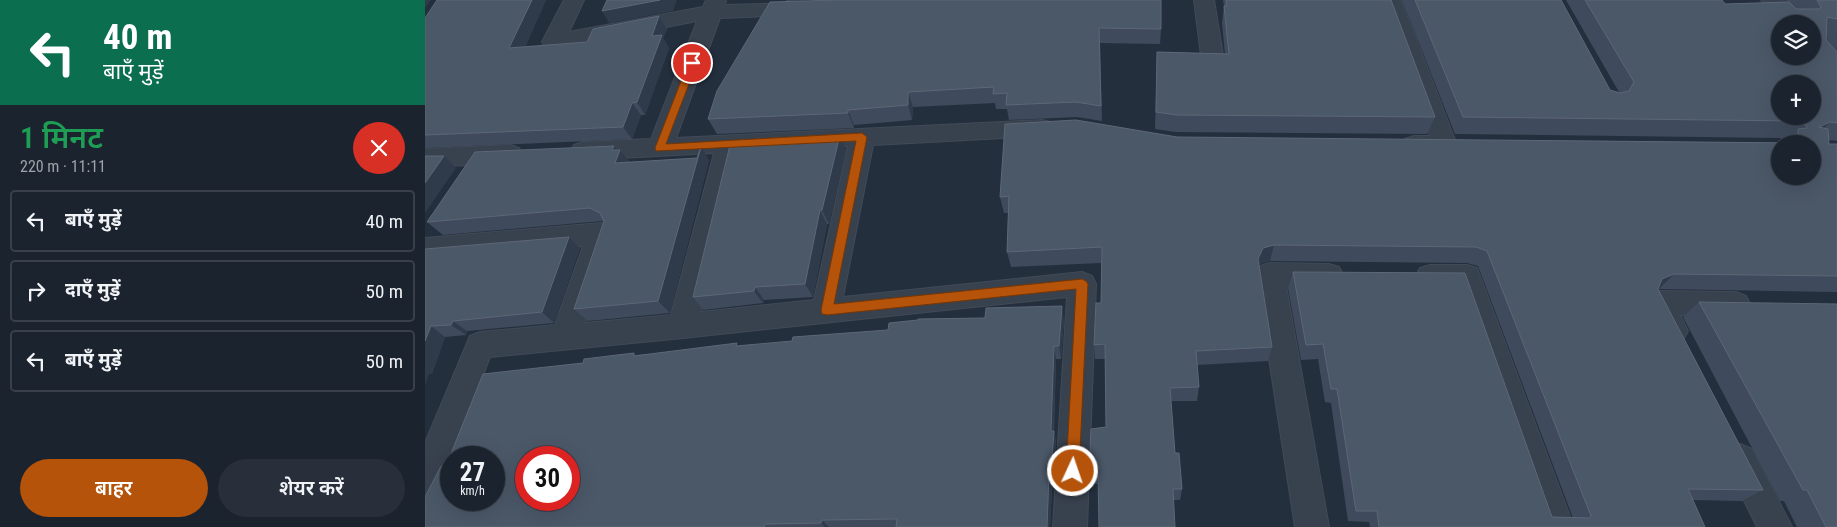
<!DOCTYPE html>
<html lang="hi">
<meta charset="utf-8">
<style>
:root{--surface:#1b232e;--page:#282f3a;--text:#f1f3f6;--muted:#a0a4aa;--line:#39404a;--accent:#b45309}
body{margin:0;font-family:"Roboto Condensed","Noto Sans Devanagari",sans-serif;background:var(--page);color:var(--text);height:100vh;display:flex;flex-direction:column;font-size:19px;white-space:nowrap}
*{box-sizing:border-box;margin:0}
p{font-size:16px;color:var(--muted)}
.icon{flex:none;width:28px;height:28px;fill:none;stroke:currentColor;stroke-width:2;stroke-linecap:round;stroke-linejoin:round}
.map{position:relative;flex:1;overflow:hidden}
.panel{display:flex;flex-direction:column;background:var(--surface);width:425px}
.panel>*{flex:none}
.top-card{background:#0b6e4f;color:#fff;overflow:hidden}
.fabs{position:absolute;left:1346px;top:15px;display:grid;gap:10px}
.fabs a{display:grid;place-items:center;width:50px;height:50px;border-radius:50%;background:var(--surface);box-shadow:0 5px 20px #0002,0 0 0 1px var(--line);font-size:25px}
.speed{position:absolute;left:15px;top:446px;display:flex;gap:10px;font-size:25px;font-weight:700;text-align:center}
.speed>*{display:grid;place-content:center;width:65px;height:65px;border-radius:50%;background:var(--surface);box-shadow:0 5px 20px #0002,0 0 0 1px var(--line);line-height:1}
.speed small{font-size:12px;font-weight:400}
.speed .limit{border:8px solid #d22;background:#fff;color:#111}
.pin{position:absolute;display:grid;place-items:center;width:42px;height:42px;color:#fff;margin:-21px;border:2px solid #fff;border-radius:50%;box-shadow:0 1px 5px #0007}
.me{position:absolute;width:55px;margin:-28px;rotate:3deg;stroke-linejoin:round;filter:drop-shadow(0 0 4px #0008)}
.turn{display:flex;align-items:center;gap:18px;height:105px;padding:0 20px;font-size:22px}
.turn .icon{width:65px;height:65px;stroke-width:2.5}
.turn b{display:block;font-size:35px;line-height:42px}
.round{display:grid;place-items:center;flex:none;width:52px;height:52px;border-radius:26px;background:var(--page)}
.head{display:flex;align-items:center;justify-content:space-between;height:85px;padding:0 20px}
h1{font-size:30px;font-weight:600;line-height:38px;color:#1e9e55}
.cta{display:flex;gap:10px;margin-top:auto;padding:10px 20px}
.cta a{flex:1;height:58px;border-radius:30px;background:var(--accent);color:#fff;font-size:20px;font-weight:600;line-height:58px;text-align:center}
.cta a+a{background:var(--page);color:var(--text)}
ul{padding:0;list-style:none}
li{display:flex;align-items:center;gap:15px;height:62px;margin:0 10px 8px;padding:0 10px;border:2px solid var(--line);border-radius:5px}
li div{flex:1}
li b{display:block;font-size:19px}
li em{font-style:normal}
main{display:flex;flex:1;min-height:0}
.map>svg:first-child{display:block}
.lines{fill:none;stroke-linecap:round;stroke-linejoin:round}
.minor-casing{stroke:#414a57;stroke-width:2}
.minor{fill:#38414e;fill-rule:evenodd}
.wall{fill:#3f4b5c}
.shaded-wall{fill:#2f3b4b}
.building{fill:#4b5868;stroke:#5c6777;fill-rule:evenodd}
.route{fill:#b45309;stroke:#753606}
</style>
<main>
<section class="panel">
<div class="top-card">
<div class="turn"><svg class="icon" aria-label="left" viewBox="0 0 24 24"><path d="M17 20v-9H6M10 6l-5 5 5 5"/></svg><div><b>40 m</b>बाएँ मुड़ें</div></div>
</div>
<div class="head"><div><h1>1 मिनट</h1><p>220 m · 11:11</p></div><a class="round" style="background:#d93025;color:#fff"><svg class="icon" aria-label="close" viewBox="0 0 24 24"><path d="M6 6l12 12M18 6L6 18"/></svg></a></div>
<ul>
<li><svg class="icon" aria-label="left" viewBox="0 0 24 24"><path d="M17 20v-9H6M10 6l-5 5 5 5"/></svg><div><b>बाएँ मुड़ें</b></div><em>40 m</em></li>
<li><svg class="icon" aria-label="right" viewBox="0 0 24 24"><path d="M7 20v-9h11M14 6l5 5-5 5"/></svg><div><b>दाएँ मुड़ें</b></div><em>50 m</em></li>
<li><svg class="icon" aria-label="left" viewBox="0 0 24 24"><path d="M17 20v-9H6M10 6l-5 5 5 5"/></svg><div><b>बाएँ मुड़ें</b></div><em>50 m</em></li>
</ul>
<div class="cta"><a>बाहर</a><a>शेयर करें</a></div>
</section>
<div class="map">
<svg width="1412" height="527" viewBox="0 0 1412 527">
<rect width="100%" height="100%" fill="#242f3e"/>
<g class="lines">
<defs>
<path id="minor" d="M139,0H159L144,32L278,7L281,0H301L300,5L376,3L383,4L386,9L383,14L376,15L295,18L251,138L617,120L625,122L629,128L625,134L617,136L448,145L418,297L657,272L667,276L671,284L662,527H628L642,297L258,338L65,357L12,494L0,499V443L45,336L55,332L130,325L158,246L0,260V238L176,223L185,227L189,234L160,323L246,315L289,153L158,160L149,157L146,151L149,145L158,142L226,139L272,21L128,49L120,47L117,42ZM423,146L389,300L276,312L314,152Z
M769,0H789L798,55L795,60L787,62L779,60L776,55Z
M956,0H976L1032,145L1029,151C1014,156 995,156 980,151L977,145L980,139L989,136H1005Z
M1336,0H1358L1380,24H1357Z
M85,145L94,148L97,154L94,160L85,163L0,167V149Z
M845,263L904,264L914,267L918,275L914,283L904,286H861L904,527H870L831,274L835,266Z
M1005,265H1042L1052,268L1149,527H1115L1032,287H1005L995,284L991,276L995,268Z
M1234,291L1311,292L1321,296L1325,304L1321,312L1311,316L1255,315L1263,331L1258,340L1248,344L1238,340L1220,303L1224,295Z
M1315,444L1327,449L1367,527H1332L1299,460L1303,449Z"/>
</defs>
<use href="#minor" class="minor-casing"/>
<use href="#minor" class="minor"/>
</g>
<path class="wall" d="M121,0L100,47L162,42L234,16L242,29L238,38L244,48L220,115H216L207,139L0,148V18Z
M361,0H390L361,1Z
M798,0H966L1010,117L1002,134L751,132L730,129L732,52L800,54L797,23L799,6Z
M977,0H1136L1185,90L1194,92L1141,0H1297L1300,4L1363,2L1360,0H1412V141L1404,140V144H1412V292L1233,289L1338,490L1317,501L1268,500L1280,527H945L944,522L923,521L906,403L900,402L893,359L876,360L863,288L868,272L1127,517L1148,518L1053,266L1042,263L845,261L834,264V266L847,347L843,361L772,365L774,387L772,401H746L750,453L757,489L755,500H748L673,484H665L664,473L681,427L680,359H670L669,345L676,303V263L586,267L582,252L583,213H579L575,197L752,137L1360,143L1362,141L1355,138L1030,134Z
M345,2L736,29L735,44L675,43L677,121L652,117L584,120L582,109H571L570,103L488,107L487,120L429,125V128L292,134L283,119Z
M421,149L404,224H402L388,297L339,300L338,303L278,310L268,297Z
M192,150L205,162L284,160L245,313L163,321L149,309L179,222L177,221L18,235L2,222Z
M144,237L155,248L129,323L42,331L41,335L20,337L7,374H4L0,249Z
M1274,302L1412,527H1372L1359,501H1355L1258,317Z
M639,319L636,359H631L629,431L631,443L629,485H627L625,527H0L21,466L158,363L212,355Z"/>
<path class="shaded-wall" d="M0,0H6L0,8Z
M107,0H121L94,61L84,48Z
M235,0H252L248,11L184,23L177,11Z
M234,16L242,29L238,38L244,48L220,115L212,102L227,36Z
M483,92L488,107L487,120L483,105Z
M207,103L216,115L207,139L198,127Z
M423,110L429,125V128L423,113Z
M1405,122L1388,139L1394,127Z
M415,135L421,149L404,224L397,210Z
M189,146L194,153L195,150L206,164L190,163L187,150Z
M276,147L284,160L245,313L233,301Z
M19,156L31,168L0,213V183Z
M395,210L402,224L388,297L380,284Z
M144,237L155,248L129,323L117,312Z
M849,245L845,261L834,264L829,274L833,259L838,248Z
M1249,274L1234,289L1222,294L1237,279Z
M330,287L339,300L338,303L329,291Z
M637,306L639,319L636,359L634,346Z
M28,321L42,331L41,335L26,325Z
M6,326L20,337L7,374H4L0,385V341Z
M629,346L631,359L628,443L626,431Z
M629,431L631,443L629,485L626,474Z
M624,474L627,485L625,527H622Z
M397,520L404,527H400L396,523Z"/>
<path class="building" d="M12,0H107L84,48L162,42L168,29L234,16L227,36L237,35L212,102L207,103L198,127L0,135V18Z
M182,0H235L177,11Z
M414,0H736V29L674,28L676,106L651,102L581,105L582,93L568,94L569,87L483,92V105L423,110V113L283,119L292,91L345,2Z
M801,0H966L1010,117L752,115L731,112L732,52L804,54L799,6H802Z
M990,0H1136L1185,90L1195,93L1204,91L1209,82L1160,0H1297L1300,4L1364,2L1371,9H1394L1396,7L1392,0H1412V19L1402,17L1401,40L1412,52V123L1405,122L1394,127L1403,129L1404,144H1412V276L1249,274L1237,279L1233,289L1338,490L1263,489L1280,527H954L952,511H931L912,389H906L898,344L881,345L868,272L1040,273L1127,517L1164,518L1166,516L1062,251L1051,247L849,245L838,248L833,259L847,347L771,351L774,387L745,388L750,453H754L757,489H748L750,527H674L673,472L664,473L666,429L681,427L680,344L669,345L671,303H676L677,247L582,252L584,196L575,197L580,124L651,120L752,137L1371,143L1373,141V129L1382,128L1381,125L1371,121L1038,117ZM1355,24H1388V56H1355ZM1355,84H1388V116H1355ZM1355,144H1388V176H1355Z
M415,135L397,210H395L380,284L330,287L329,291L268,297L306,141Z
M189,146L187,150H195L190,163L272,158L276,147L233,301L149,309L179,221L175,213L165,208L2,222L50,152Z
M0,156H19L0,183Z
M144,237L117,312L28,321L26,325L6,326L0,341V249Z
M1274,302L1412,304V527H1401L1382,490H1378Z
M637,306L634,346H629L626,431H629L626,474H624L622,527H471L472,519L397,520L396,523L340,524L339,527H0V497L16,466H21L58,374L158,363L159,359L209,353V356L312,343L311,346L367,341L368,337L463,330L464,323L493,320V319L560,318L561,308ZM26,458H69V500H26ZM101,458H144V500H101Z"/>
<path class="route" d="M267,60L272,63L241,144L437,133L442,137L409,304L657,279L661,281L663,284L654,471L652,476L648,477L643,476L641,471L651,289L402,315L397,314L396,310L431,141L231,151L230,148L263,63Z"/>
</svg>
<div class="fabs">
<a><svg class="icon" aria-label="layers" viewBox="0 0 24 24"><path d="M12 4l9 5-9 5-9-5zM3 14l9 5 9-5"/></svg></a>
<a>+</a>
<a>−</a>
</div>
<div class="speed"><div>27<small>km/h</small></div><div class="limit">30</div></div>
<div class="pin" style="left:267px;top:63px;background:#d93025"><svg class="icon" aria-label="arrive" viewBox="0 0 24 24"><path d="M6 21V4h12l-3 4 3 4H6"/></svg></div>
<svg class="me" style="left:648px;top:471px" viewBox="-20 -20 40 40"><circle r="17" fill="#b45309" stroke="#fff" stroke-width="3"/><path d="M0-11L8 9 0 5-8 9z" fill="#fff"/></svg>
</div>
</main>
